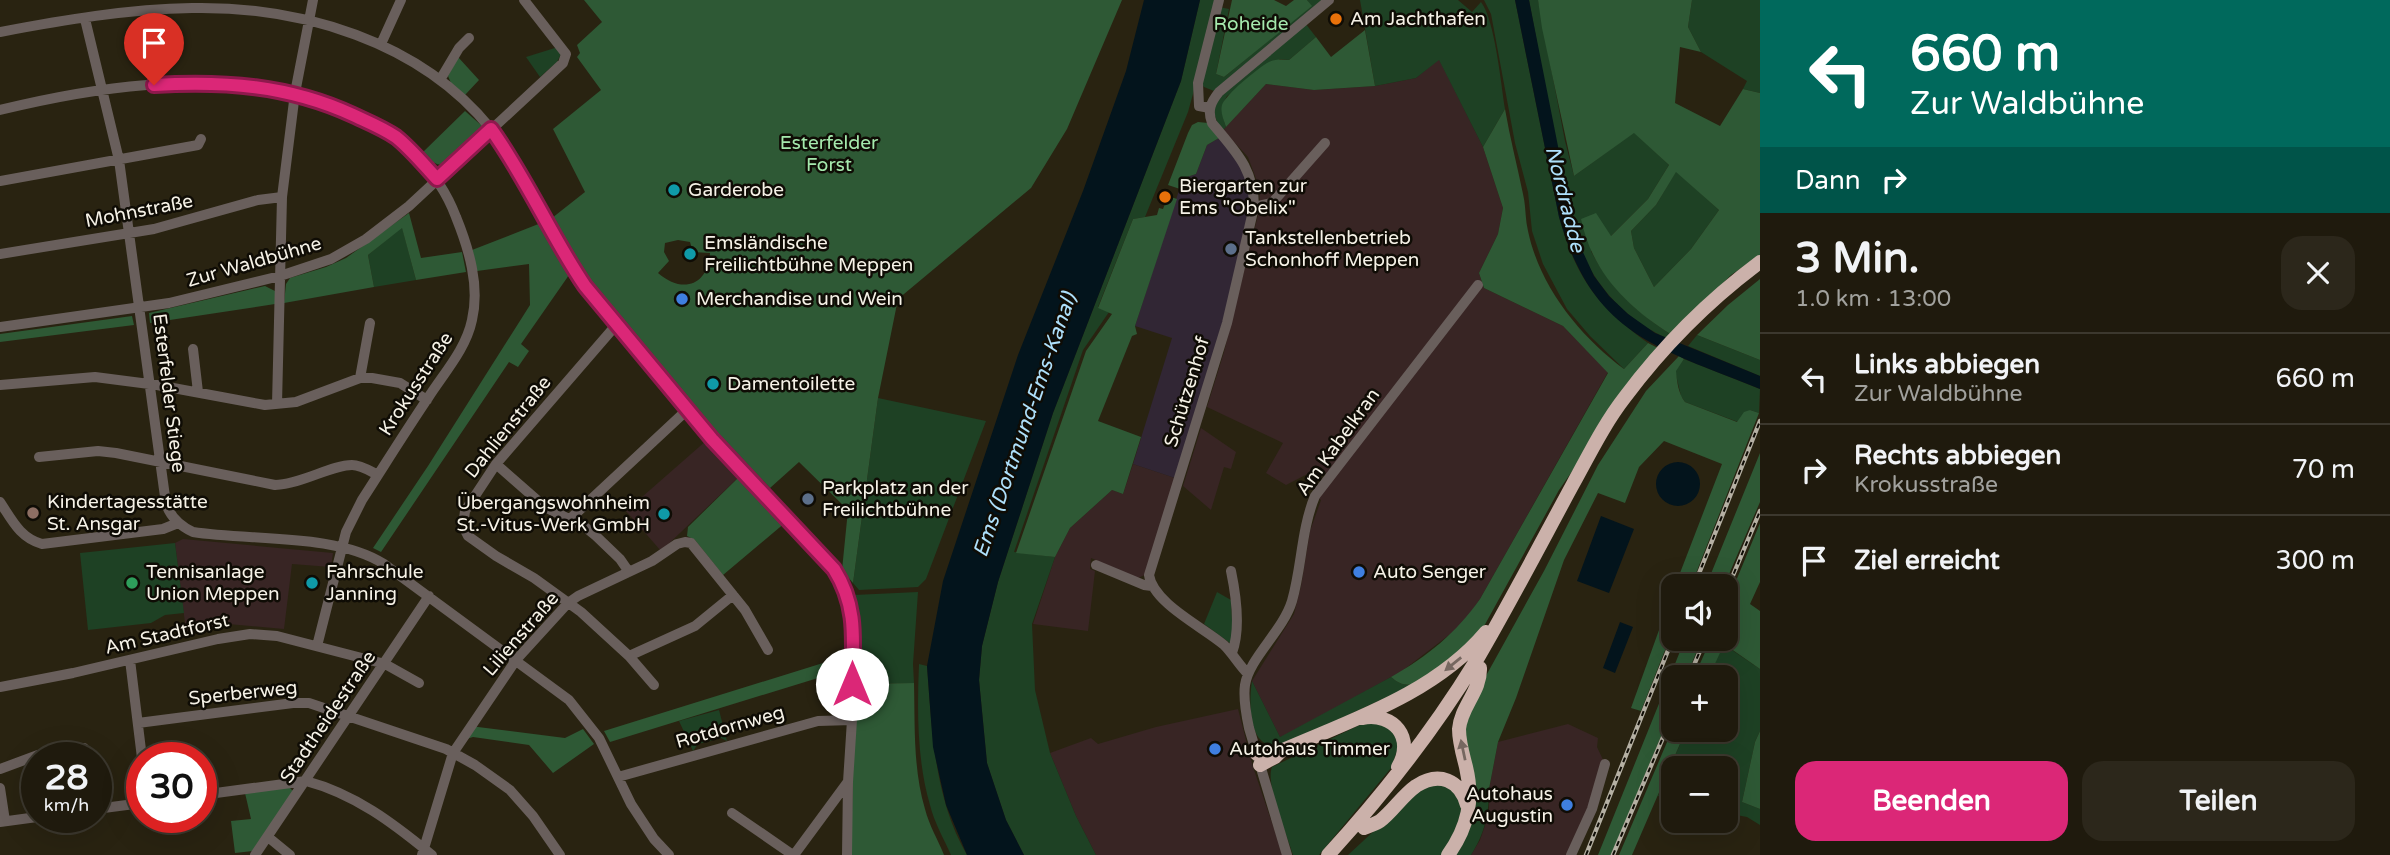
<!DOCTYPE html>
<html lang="de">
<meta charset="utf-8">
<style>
:root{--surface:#1f1a0d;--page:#2c271b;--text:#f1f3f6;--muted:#a1a19d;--line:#3c382e;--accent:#db2777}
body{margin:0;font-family:"Varela Round",sans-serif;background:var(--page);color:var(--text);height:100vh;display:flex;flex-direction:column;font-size:26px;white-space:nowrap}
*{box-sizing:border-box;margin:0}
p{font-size:23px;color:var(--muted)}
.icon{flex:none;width:38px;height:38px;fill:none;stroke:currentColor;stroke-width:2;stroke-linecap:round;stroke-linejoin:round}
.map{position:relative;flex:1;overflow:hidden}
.details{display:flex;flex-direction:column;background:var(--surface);width:630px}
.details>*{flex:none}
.guide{background:#00695c;color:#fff;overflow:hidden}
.buttons{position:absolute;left:1661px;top:574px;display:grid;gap:14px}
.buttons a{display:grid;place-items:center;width:77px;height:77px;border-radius:14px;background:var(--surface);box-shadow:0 7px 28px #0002,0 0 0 2px var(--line);font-size:35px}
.speed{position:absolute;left:21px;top:742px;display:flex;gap:14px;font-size:35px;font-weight:700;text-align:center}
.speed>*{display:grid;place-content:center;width:91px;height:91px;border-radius:50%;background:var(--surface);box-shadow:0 7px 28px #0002,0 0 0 2px var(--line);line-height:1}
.speed small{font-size:18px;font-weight:400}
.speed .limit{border:10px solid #d22;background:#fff;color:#111}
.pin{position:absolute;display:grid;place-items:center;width:60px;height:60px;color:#fff;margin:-72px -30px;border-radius:50% 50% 50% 0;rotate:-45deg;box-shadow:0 0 7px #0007}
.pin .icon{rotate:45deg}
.me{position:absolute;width:77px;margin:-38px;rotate:0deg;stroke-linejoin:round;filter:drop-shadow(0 0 5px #0008)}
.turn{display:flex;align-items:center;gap:24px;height:147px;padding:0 35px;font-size:32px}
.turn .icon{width:91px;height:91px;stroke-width:2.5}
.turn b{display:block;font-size:49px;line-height:60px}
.then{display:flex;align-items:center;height:66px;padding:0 35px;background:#0003;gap:14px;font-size:26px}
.round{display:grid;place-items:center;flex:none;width:74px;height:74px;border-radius:21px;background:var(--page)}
.head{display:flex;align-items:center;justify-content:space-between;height:119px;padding:0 35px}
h1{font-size:42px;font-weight:700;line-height:52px}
.button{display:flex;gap:14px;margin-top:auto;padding:14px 35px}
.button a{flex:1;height:80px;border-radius:21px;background:var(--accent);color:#fff;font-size:28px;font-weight:700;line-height:80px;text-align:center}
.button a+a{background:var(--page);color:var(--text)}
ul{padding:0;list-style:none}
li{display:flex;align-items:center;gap:21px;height:91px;padding:0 35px;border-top:2px solid var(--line)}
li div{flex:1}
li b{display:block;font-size:26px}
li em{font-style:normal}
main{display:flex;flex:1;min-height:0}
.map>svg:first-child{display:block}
.commercial{fill:#382524}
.industrial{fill:#312634}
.green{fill:#1e4124}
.forest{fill:#2e5935;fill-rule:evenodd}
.water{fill:#03141c}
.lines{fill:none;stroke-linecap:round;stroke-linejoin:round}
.minor{stroke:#695f5c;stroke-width:10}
.highway{stroke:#cbb1aa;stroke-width:14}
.rail-casing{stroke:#b5b0a3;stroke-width:4.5}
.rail{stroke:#0f0c05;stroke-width:2;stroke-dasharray:5;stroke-linecap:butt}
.oneway{fill:#766760}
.route-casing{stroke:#8e194d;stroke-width:18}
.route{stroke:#db2777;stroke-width:12}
.food-dot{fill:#e8710a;stroke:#0f0c05;stroke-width:2.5}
.culture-dot{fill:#0f9aa8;stroke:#0f0c05;stroke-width:2.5}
.service-dot{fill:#5c6f8a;stroke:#0f0c05;stroke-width:2.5}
.shop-dot{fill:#3f7fe0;stroke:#0f0c05;stroke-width:2.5}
.education-dot{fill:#8d6e63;stroke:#0f0c05;stroke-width:2.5}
.leisure-dot{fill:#2e9e5b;stroke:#0f0c05;stroke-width:2.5}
.labels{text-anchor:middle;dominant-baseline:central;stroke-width:5;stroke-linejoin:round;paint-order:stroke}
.poi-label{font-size:19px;fill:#f6f2e7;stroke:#0f0c05;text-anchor:start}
.park-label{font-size:19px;fill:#a5e9ad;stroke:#0f0c05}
.street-label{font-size:19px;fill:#f6f2e7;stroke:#0f0c05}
.water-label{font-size:21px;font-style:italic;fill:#aee0fb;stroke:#0f0c05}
</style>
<main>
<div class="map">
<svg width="1760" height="855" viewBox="0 0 1760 855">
<rect width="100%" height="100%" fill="#292311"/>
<path class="commercial" d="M1439,59L1483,147L1503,208L1498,234L1479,273L1484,288L1563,326L1608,372L1480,599L1462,625L1402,671L1285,736L1280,737L1252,681L1294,614L1301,586L1310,531L1321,500L1315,496L1327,475L1321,467L1286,485L1266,473L1283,443L1207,407L1224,352L1260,207L1259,187L1248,157L1223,130L1266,84L1314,90L1375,86L1416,78Z
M1201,428L1236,452L1231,469L1224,467L1211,510L1183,486Z
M707,440L740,476L661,551L626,511Z
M1133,464L1175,478L1147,574L1138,578L1091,558L1090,569L1095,571L1088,631L1033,624L1055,557L1070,528L1112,490L1123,494Z
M183,539L333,553L331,567L292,564L284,629L228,624L186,631L175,543Z
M1238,709L1253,767L1283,855H1096L1076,816L1050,753L1091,738L1098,744L1156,727Z
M1568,724L1598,738L1597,747L1605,764L1571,855H1471L1480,840L1489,814V789L1498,742Z"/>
<path class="industrial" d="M1219,138L1230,149L1248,180L1250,206L1223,322L1175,478L1133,464L1172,338L1135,326L1183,178L1196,174L1207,145Z"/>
<path class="green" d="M1200,0H1219L1188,112L1145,217L1133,219L1098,307L1109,312L1083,350L1014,552L1055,557L1032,624L1035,690L1050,753L1076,816L1096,855H1024L1006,820L987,763L979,680L982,646L998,582L1053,413L1181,81Z
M1307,0H1322L1214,91L1204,87L1202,84L1219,7L1229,9L1216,74L1224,77L1311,6Z
M1360,0H1458L1472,12L1481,2C1495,20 1501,84 1505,109L1483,147L1439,60L1416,78L1375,86Z
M1484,0H1515L1559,217C1576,278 1597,306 1648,343L1624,369L1590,336L1567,309L1543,264L1532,231L1528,192L1515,143L1491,14Z
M1529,0H1538L1565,141L1574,176L1634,132L1669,165L1648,199L1610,237L1591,251C1610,288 1637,313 1672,335L1669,339C1632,324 1600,292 1583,255C1572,230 1568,200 1562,173C1550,115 1540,58 1529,0Z
M1692,0H1760V93L1743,89L1747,81L1701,52L1688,27Z
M1305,23L1316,37L1289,60L1280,59L1227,96C1220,108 1222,114 1226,127L1223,130C1215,120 1211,111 1218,99Z
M558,47L561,54L557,62L540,77L526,57Z
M1676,171L1719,210L1691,249L1654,287L1634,248L1631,231L1656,205Z
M402,227L416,280L374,287L368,255Z
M1697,335L1760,360V376L1688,346Z
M1684,359L1760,389L1759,413L1750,410L1738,422L1685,402L1681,396L1675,371Z
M878,398L986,421L926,579L918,587L859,590L853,583Z
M175,543L184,613L165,615L151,623L88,630L80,553Z
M918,592L913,664L914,683L855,684L854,595Z
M1217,592L1231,600L1233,640L1230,643L1204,624Z
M1723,644L1760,669V731L1755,742L1742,802L1760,809V825L1747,817L1726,813V768H1673V798L1658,796L1686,730H1726V677H1709Z
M919,664L927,666C932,730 934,798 967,855H951C944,839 934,822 930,805C917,761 917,710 919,664Z
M1391,677C1399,684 1405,686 1415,684L1292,741C1285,743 1277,746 1270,745C1248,741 1249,699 1252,681L1280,737Z
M719,710L727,741L721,738L698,744L693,751L679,721Z
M1368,721L1392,728L1400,742L1391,768L1319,855H1293C1287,835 1265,784 1272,767Z
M1433,783L1448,784L1463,804L1461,820L1443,855H1348L1417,791Z
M1489,789C1489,814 1485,833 1471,855H1456C1469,833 1477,815 1476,790Z"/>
<path class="forest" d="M584,0H1122L1067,129L1031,188L898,299L878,398L853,583L842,570L848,510L799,462L770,488C691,404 608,320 552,218L585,192L553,129L601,90L577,57L580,53L577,45L602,22ZM678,240L690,242L693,252L710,253C708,286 682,294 658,273L669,261L664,252L665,243Z
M1232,0H1274L1286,6L1294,0H1307L1312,6L1224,77L1216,74Z
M1538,0H1692L1688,27L1701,52L1680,47L1675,103L1720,126L1743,89L1760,93V255L1731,275L1672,335C1627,307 1592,272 1581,219L1596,213L1611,236L1648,199L1669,165L1634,133L1574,176L1542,28ZM1676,172L1719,210L1691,249L1654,287L1634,248L1631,231L1656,205Z
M1365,30L1375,86L1314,90L1266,84L1226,127C1224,120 1220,113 1222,105C1226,94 1256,70 1267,63C1274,59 1281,59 1289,60L1316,37L1331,57Z
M458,57L479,80L465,95L451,83L448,76Z
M1505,109C1510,138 1517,165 1523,194C1526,206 1525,219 1528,231C1540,288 1581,337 1624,369L1648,343L1658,348L1559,490L1483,628L1473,642L1415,684C1405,686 1399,684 1391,677C1428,656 1456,633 1480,599L1608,373L1563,326L1484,288L1479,273L1498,234L1503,208L1483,147Z
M465,111L482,126L480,133L446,165C436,166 429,160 422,153Z
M1198,122L1208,123L1219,138L1207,145L1196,174L1184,178L1180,189L1168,185L1188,133L1192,125Z
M1168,196L1177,199L1135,326L1137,334L1132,336L1098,421L1141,437L1123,494L1112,490L1070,528L1055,557L1016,553L1086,351L1112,314L1098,308L1133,219L1157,215L1159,208L1163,209Z
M409,213L421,258L462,252L466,272L416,280L402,228L368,255L374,287L284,303L286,284L290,278L326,267L346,258Z
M541,223L569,275L521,344L529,351L518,367L509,362L381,552L373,548L428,466L530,305L529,264L477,271L472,250Z
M1760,279V360L1697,335L1728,305Z
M265,286L275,291V304L150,323L149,313Z
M132,316L134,325L0,342V334Z
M1679,356L1684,359L1676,371C1677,381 1678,393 1685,402L1737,422L1744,412L1750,410L1759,413L1691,586H1675L1722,464L1664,441L1639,467L1625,503L1598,493L1564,560L1516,698L1498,742L1489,789L1476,790L1466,749L1465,728L1477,692L1544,571L1598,465L1646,391Z
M1760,453V502L1724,586H1706Z
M740,476L786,522L723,575L695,540L687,536L688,527Z
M1760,523V582L1750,604L1760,611V669L1724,644L1709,677H1694L1711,639H1726V605Z
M1673,591V630L1641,711L1631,708Z
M1685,639H1702L1686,677H1673V708L1611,855H1598Z
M823,663L831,674L610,742L604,731Z
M914,683C915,725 913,769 925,809C929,825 938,840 944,855H851L855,684Z
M470,726L565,738L583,729L594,744L553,773L529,745L473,737L460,741Z
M1673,728V730H1686L1632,855H1619Z
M1760,731V809L1742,802L1755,742Z
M289,787L294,792L253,851L235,853L231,821L251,819L245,793Z"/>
<path class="water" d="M1144,0H1200L1181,81L1053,413L998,582L982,646L979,680L987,763L1006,820L1024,855H967L946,805L933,747L927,666L943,581L1018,355L1083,191L1126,71Z
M1515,0H1529L1576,237L1594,276L1609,296L1628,314L1655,333L1760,376V389C1657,347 1593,336 1559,217Z
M1656 484a22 22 0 1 1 44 0a22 22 0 1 1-44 0Z
M1601,516L1634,529L1609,593L1577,581Z
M1620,622L1633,627L1615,673L1603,668Z"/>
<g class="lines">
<path class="minor" d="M85,19L119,160L166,504C171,518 180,526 193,532C250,541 336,533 384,564L569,700L599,738L631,804L654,839L669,855
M0,32C63,20 128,9 192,8C301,6 420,41 491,129C529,176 548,236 584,285C598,304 614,321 629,339C657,374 685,409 715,442C750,481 787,517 823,555L842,581L852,610V720L848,782L847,855
M381,44L401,0
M440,80L459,48L469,38
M1210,108L1199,106L1198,83L1219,0
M0,110C94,87 199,72 294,93C315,98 334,107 354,115C401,137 437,167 456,217C469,249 480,286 472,320C466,349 444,373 428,398C405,432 384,466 362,500L346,532L317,646
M0,181L198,145L201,139
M1254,207L1272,203L1325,143
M0,254L154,229L258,200L282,197
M617,324L496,464L465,511L463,526L468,536L496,556L534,578L581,612L629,656L654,685
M0,327L169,303L280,276L331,259L366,239L409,206L563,63L566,54L524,0
M193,349L198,392
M360,378L370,323
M0,385L95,377L157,385L265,405L296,402L360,378H372L400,383L427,400
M277,404L282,197L295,93L313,0
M39,457L98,451L116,453L275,485C302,484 331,465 352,465C361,465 370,471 378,475
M496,464L545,507L585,527L596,536L620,559L629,572
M0,502C12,520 20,538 42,544L163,529L178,523
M570,519L687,410
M1096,565L1144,585L1152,586
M1231,571C1236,595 1241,629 1232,653
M629,656L695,626L733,595
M130,660L142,758
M1248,674C1239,665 1233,654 1224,645C1203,627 1153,603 1149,575L1227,323L1254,207C1254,168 1235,151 1212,123C1207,110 1211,102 1219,92L1329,0
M0,687L73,673L218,639L250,634L277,636L385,664L419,683
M138,723L293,703H309L446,749L475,765L510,790L533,816L560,855
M0,769L38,755L84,748
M618,777L818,721L852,720
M0,788L5,821
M201,795L306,781C355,794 393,823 432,855
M96,809L142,803
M732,813L793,855
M0,822L37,817
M268,837L290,855
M255,855L429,596
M422,855L453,753L516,660L568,603L578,596L652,561L677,544L685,542L691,543L745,610L768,650
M794,855L847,783
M1287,855L1249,728C1246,714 1243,699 1245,685C1249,658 1283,631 1292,601C1302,566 1301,530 1315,496L1478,285
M1571,855L1592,809L1605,764"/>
<path class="highway" d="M1362,718C1394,712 1415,738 1398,767
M1257,754L1280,751
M1260,765L1275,757L1281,751C1352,720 1435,693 1486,632
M1364,828C1369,826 1375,824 1380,821C1393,811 1402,796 1416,786C1439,771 1460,780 1467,805
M1328,855C1383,795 1433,731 1476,661C1510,603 1541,543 1573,484C1589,455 1604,424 1625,397C1663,346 1709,300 1760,262
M1448,855C1468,827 1474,800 1466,767C1463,755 1459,742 1459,729C1461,706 1481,691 1480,668"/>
<defs>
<path id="rail" d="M1694,586L1760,421
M1726,592L1760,511
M1689,677L1705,639
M1586,855L1673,638
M1613,855L1673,714"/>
</defs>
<use href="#rail" class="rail-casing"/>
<use href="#rail" class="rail"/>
</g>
<defs><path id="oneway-solid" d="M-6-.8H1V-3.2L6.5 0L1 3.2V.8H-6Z" transform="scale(1.75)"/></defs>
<g class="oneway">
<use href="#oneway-solid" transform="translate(1453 664) rotate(141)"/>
<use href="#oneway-solid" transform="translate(1463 750) rotate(-102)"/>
</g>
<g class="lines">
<defs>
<path id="route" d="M154,85C224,81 288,85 353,115C368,122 383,128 396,137C411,149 424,165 437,179L491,129C527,179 551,236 585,286L712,439L834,569C858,607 853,641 852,684"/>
</defs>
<use href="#route" class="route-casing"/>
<use href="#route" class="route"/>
</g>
<g class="food-dot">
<circle cx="1336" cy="19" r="7"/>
<circle cx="1165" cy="197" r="7"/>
</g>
<g class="culture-dot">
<circle cx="674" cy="190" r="7"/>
<circle cx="690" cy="254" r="7"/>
<circle cx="713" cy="384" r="7"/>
<circle cx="664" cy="514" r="7"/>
<circle cx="312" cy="583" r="7"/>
</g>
<g class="service-dot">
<circle cx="1231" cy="249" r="7"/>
<circle cx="808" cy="499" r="7"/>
</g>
<g class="shop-dot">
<circle cx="682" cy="299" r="7"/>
<circle cx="1359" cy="572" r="7"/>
<circle cx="1215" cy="749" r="7"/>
<circle cx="1567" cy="805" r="7"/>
</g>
<circle class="education-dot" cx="33" cy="513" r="7"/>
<circle class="leisure-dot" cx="132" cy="583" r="7"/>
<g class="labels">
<g class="poi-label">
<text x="1350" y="19">Am Jachthafen</text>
<text x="1179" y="186">Biergarten zur<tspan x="1179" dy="22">Ems "Obelix"</tspan></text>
<text x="688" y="190">Garderobe</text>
<text x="1245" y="238">Tankstellenbetrieb<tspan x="1245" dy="22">Schonhoff Meppen</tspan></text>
<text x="704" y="243">Emsländische<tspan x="704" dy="22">Freilichtbühne Meppen</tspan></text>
<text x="696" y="299">Merchandise und Wein</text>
<text x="727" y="384">Damentoilette</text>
<text x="822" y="488">Parkplatz an der<tspan x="822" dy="22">Freilichtbühne</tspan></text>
<text x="47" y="502">Kindertagesstätte<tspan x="47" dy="22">St. Ansgar</tspan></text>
<text x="650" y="503" text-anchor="end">Übergangswohnheim<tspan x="650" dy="22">St.-Vitus-Werk GmbH</tspan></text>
<text x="146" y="572">Tennisanlage<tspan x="146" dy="22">Union Meppen</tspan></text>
<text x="326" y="572">Fahrschule<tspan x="326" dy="22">Janning</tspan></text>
<text x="1373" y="572">Auto Senger</text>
<text x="1229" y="749">Autohaus Timmer</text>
<text x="1553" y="794" text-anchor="end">Autohaus<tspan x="1553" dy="22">Augustin</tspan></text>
</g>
<g class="park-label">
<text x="1251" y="24">Roheide</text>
<text x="829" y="143">Esterfelder<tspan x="829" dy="22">Forst</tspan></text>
</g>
<g class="street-label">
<text transform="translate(139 211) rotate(-11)">Mohnstraße</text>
<text transform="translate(254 262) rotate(-16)">Zur Waldbühne</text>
<text transform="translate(416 384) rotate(-57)">Krokusstraße</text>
<text transform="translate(1187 392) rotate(-73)">Schützenhof</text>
<text transform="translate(169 393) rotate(83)">Esterfelder Stiege</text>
<text transform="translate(508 427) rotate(-51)">Dahlienstraße</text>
<text transform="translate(1338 442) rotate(-54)">Am Kabelkran</text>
<text transform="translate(167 634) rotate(-13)">Am Stadtforst</text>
<text transform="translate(521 634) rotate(-49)">Lilienstraße</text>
<text transform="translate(243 693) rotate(-6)">Sperberweg</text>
<text transform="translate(328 717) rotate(-56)">Stadtheidestraße</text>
<text transform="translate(730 727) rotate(-16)">Rotdornweg</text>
</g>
<g class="water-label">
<text transform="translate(1565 199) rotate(76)">Nordradde</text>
<text transform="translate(1025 425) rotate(-71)">Ems (Dortmund-Ems-Kanal)</text>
</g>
</g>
</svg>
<div class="buttons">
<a><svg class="icon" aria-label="sound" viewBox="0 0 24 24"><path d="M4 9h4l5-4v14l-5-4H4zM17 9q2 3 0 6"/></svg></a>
<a>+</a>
<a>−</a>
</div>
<div class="speed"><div>28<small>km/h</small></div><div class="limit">30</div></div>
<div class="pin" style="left:154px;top:85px;background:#d93025"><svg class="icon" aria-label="arrive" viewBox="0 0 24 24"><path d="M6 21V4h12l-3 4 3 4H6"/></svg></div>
<svg class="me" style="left:852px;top:684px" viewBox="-20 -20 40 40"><circle r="19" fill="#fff"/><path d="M0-13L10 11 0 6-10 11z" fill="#db2777"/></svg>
</div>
<section class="details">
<div class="guide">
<div class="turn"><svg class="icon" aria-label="left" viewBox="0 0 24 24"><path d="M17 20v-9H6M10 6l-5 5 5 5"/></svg><div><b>660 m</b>Zur Waldbühne</div></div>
<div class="then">Dann<svg class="icon" aria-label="right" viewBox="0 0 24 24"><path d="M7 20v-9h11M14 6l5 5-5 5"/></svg></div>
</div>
<div class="head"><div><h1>3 Min.</h1><p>1.0 km · 13:00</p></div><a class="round"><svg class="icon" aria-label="close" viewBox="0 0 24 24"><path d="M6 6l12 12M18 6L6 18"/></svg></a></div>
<ul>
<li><svg class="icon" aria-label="left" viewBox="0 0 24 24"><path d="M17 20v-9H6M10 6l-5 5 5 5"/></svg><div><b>Links abbiegen</b><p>Zur Waldbühne</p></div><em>660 m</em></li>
<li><svg class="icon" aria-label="right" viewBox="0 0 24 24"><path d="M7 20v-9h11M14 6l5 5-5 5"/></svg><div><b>Rechts abbiegen</b><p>Krokusstraße</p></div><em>70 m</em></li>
<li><svg class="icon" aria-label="arrive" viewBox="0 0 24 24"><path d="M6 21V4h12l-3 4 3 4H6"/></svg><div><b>Ziel erreicht</b></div><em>300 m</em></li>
</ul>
<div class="button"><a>Beenden</a><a>Teilen</a></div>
</section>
</main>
